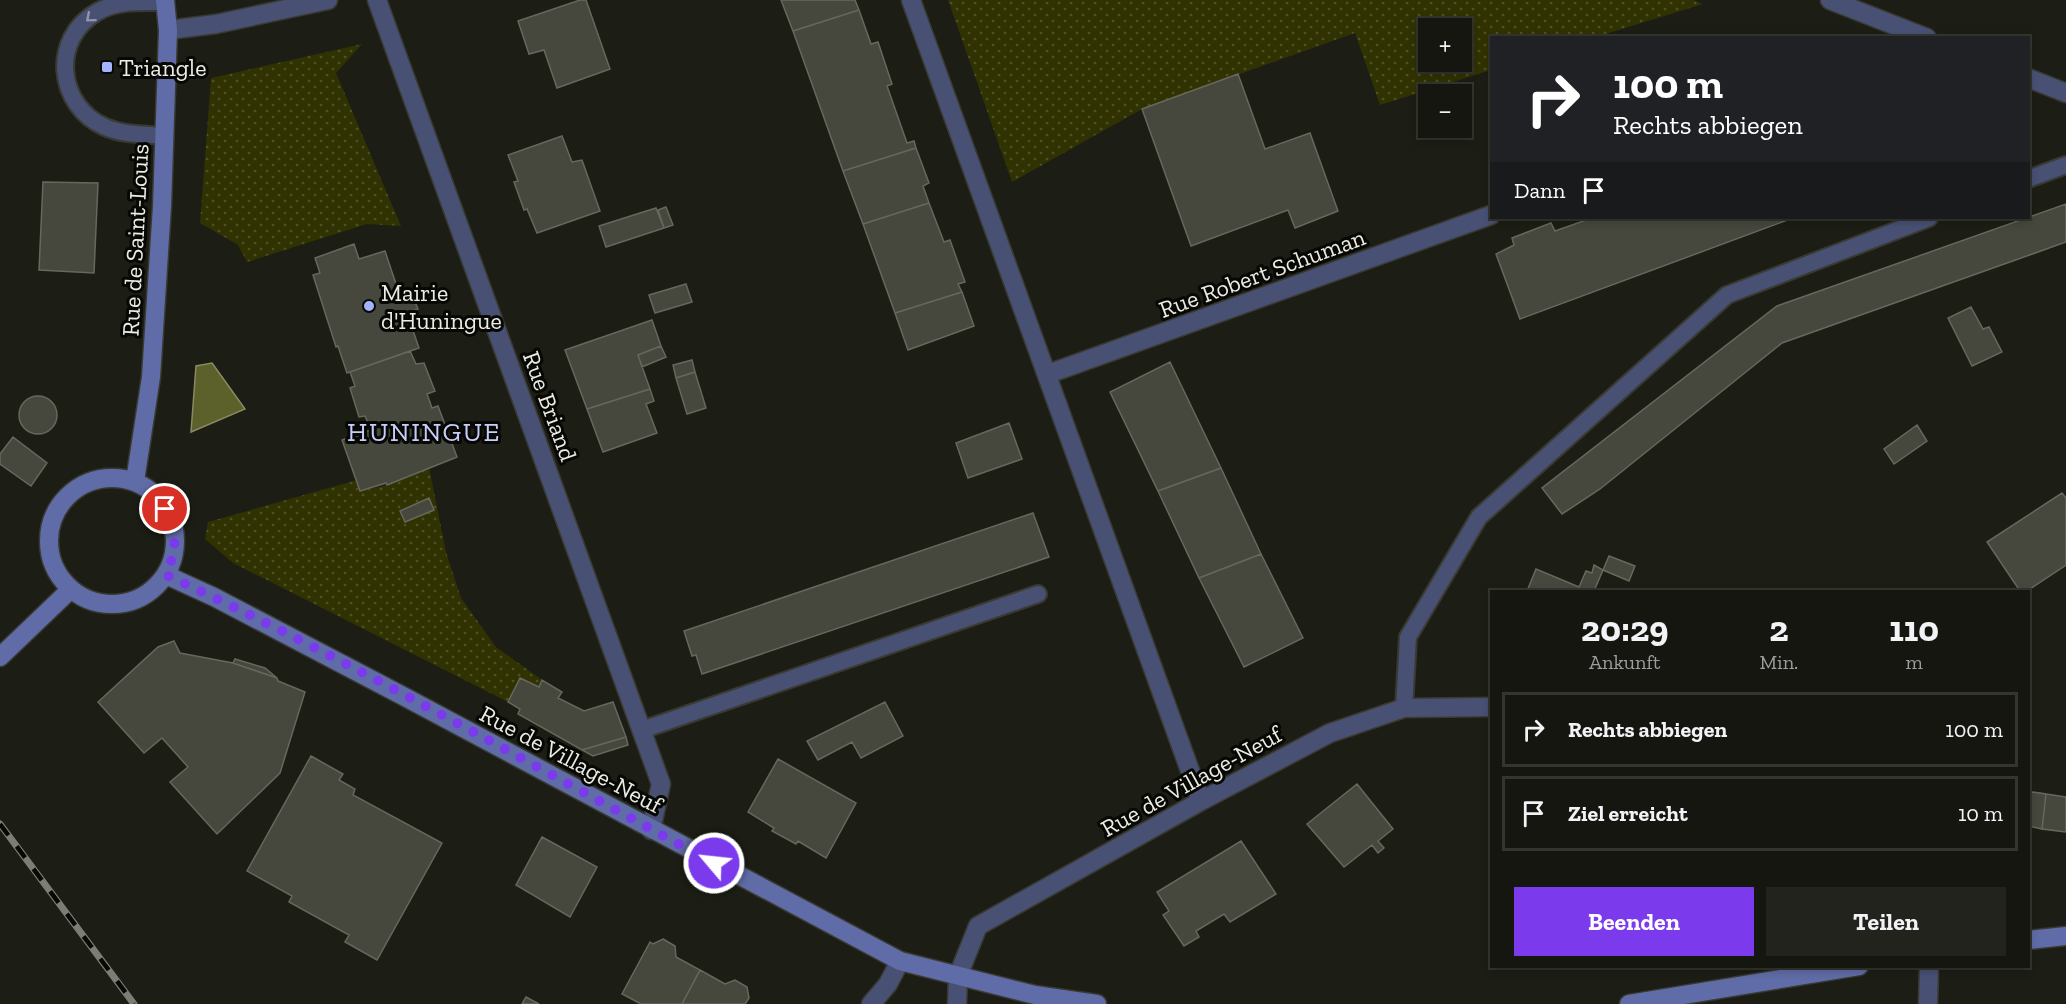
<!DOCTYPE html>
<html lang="de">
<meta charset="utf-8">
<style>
:root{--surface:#15160f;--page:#22231d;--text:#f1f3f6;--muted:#9d9f9e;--line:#34352f;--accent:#7c3aed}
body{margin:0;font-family:"Zilla Slab",serif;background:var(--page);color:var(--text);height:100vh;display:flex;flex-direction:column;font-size:22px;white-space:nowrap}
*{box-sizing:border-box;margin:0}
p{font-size:20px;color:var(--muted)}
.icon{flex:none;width:33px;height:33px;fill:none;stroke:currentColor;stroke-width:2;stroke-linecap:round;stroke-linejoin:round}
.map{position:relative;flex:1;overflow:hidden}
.panel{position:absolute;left:1490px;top:590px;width:540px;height:378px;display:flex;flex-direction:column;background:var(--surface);border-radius:0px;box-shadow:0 3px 9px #0003,0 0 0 2px var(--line)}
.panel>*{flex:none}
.banner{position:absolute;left:1490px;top:36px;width:540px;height:183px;border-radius:0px;box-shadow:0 3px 9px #0003,0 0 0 2px var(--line);background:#202124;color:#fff;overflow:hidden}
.buttons{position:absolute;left:1418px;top:18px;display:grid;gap:12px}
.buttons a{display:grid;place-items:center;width:54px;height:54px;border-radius:0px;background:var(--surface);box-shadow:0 3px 9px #0003,0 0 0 2px var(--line);font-size:30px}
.pin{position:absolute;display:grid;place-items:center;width:51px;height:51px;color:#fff;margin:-26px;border:3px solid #fff;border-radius:50%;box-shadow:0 2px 6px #0007}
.me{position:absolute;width:66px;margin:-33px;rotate:298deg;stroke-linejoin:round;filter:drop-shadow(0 0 4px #0008)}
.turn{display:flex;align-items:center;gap:21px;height:126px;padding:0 24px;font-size:27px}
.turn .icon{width:78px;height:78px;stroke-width:2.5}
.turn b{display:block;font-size:42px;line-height:51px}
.then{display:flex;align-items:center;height:57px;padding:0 24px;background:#0003;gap:12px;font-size:22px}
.eta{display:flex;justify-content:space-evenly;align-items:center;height:102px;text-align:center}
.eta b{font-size:36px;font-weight:700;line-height:42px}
.cta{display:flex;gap:12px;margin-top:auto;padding:12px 24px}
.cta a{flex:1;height:69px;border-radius:0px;background:var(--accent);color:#fff;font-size:24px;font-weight:700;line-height:69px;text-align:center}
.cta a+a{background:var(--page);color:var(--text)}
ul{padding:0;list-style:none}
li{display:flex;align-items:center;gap:18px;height:75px;margin:0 12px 9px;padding:0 12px;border:3px solid var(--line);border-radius:0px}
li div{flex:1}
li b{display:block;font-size:22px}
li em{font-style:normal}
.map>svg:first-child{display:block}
.grass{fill:url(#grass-dots);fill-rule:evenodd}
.water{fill:#5c602a;stroke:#878a62;stroke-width:1.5}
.building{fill:#46473d;stroke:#67685d;stroke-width:1.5}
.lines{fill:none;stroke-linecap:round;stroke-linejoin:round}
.lane-casing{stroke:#393a31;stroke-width:20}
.street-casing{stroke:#393a31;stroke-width:21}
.secondary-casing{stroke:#393a31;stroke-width:21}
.lane{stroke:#485074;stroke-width:16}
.street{stroke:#485074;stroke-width:18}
.secondary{stroke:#606ca7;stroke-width:18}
.rail-casing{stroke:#7c7d75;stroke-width:7}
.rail{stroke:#070704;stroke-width:4.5;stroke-dasharray:14;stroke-linecap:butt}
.oneway{stroke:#9196a7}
.route{stroke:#7c3aed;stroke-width:10;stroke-dasharray:0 18}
.poi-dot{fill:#a2b2fd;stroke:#070704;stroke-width:2}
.labels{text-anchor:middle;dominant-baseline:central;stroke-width:6;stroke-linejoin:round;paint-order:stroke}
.poi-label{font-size:24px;fill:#ebece5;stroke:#070704;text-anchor:start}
.street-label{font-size:24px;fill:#ebece5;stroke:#070704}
.quarter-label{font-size:27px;letter-spacing:1.5px;fill:#c5cffa;stroke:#070704}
</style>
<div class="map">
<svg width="2066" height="1004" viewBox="0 0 2066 1004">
<defs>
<pattern id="grass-dots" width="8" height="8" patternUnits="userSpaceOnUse" patternTransform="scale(1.5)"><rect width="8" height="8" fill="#303202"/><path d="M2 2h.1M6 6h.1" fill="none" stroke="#4e5027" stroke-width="1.8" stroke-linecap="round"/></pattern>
</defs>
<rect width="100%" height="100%" fill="#1c1d14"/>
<path class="grass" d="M948,0H1693L1703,4L1596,37L1491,38V70L1380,105L1355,33L1142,109L1012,182ZM1428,28H1461V62H1428Z
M362,44L336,73L401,226L367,224L247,262L238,245L200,223L211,78Z
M429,467L446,552L461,598L496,647L542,680L539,687L520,678L508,702L233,563L205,539L208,522L357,480L361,491L387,485Z"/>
<path class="water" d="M212,363L245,409L191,432L196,366Z"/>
<path class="building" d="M580,0H586L610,69L557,88L544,50L529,54L518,21Z
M781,0H855L859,10L793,31Z
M859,10L871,44L878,42L892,84L887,86L907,143L914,141L916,148L843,171L793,31Z
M1238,74L1265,149L1310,133L1338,211L1295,228L1288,210L1191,246L1142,109Z
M562,136L572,162L582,160L600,211L537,233L527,209L524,210L514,182L518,181L508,155Z
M916,148L929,183L923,186L929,203L863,224L843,171Z
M43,182L98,183L94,273L39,270Z
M929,203L944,242L950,240L965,282L958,284L962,292L895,313L863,224Z
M2066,204V242L1782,343L1600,489L1562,514L1542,488L1777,306Z
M666,207L673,225L664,228L658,210Z
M656,208L664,228L606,247L599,226Z
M1592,218H1793L1520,319L1496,254L1514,245L1512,238L1551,223L1555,231Z
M354,244L359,259L385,251L397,287L405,300L413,297L418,309L407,313L419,348L347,373L338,346L336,347L313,275L320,273L315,258Z
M686,284L692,302L655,313L649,295Z
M962,292L974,326L908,350L895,313Z
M1971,307L1983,329L1989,327L2002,352L1972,366L1948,318Z
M652,320L661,346L638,355L650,389L587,409L565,350Z
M661,346L666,357L642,367L638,355Z
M410,351L416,364L424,363L435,391L427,394L432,408L438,406L457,457L387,485L386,483L360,491L342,440L371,430L365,416L359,417L350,388L355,386L350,372Z
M692,360L695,372L676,378L673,365Z
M1170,362L1221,468L1158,491L1110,392Z
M695,372L706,408L687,414L676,378Z
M650,389L654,401L646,404L657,433L603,452L587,409Z
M19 415a19 19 0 1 1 38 0a19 19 0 1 1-38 0Z
M1009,423L1022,459L968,478L956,443Z
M1917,425L1927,441L1894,464L1884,449Z
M13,437L47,463L31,486L0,464V454Z
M1221,468L1261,554L1199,578L1158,491Z
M2062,493L2066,498V565L2027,591H2020L1987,542Z
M429,498L434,510L405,522L400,511Z
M1033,513L1049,557L702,674L696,655L692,656L684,631Z
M1261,554L1303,638L1244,667L1199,578Z
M1609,556L1635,566L1629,581L1603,570Z
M1594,565L1603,570L1594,591H1527L1536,569L1579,587L1586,571L1592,573Z
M174,641L180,653L233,663L277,678L278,681L305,692L280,773L217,834L170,782L188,767L162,738L144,753L98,702L158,647Z
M235,659L265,668L277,678L233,663Z
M520,678L539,687L542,680L562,692L558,698L584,711L613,702L626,737L582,750L518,714L520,709L508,702Z
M885,702L903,736L861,758L852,742L818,760L807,741Z
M626,737L628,745L593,756L582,750Z
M311,756L343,774L339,780L355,789L353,795L442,843L377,960L345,942L349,935L289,902L292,896L247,871Z
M778,759L856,803L826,858L798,841L796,844L772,831L774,828L748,812Z
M1357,784L1393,829L1378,841L1384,848L1378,853L1372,845L1344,867L1307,824Z
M2033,792L2046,794L2042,829L2028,826V794Z
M2046,794L2066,797V832L2042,829Z
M542,837L597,867L570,917L516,885Z
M1241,841L1276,894L1230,922L1224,914L1196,931L1199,937L1184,946L1163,915L1169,911L1157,892Z
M663,939L675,946L676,957L700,970L682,1004H641L622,994L650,942L653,944Z
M700,970L725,984L735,980L747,987L749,998L745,1004H682Z
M526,997L539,1004H522Z"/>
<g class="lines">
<defs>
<path id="lane" d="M165,136C145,134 123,135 105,127C57,106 50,39 97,12C118,0 142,2 165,2
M2028,179L2066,165
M1404,708L1408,637L1479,517L1727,295L1929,218
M642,730L1038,594"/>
<path id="street" d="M377,0L661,784L651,830
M911,0L1201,801
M1830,0L1927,38
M168,30L216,24L328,0
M2028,78L2066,93
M1048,374L1491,215
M871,1004L888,984L900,961
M957,1004L958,976L978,926L1201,801L1330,733L1404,708L1491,707
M1928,1004L1929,966"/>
<path id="secondary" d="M49 541a63 63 0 1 1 126 0a63 63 0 1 1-126 0Z
M135,481L151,377L162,206L168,30L165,0
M166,575L214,597L403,696L900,961L1035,995L1097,1004
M0,657L70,590
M2028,940L2066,936
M1629,1004L1859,966"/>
</defs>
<use href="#lane" class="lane-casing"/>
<use href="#street" class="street-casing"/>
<use href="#secondary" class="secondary-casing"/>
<use href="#lane" class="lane"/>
<use href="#street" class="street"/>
<use href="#secondary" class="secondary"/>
<defs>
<path id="rail" d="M0,824L134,1004"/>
</defs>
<use href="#rail" class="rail-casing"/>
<use href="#rail" class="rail"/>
</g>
<defs><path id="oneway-chevron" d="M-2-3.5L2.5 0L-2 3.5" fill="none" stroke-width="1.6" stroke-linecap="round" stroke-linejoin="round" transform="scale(1.5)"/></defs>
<use class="oneway" href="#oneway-chevron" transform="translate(90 18) rotate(140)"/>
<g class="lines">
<path class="route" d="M165,509C179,533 176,551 166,575C353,661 532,766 714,863"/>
</g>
<g class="poi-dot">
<rect x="101" y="61" width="12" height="12" rx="3"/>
<circle cx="369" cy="306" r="6"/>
</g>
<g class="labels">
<g class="poi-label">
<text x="119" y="67">Triangle</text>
<text x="381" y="292">Mairie<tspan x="381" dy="28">d'Huningue</tspan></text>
</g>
<g class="street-label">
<text transform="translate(135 240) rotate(-87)">Rue de Saint-Louis</text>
<text transform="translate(1262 273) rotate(-20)">Rue Robert Schuman</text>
<text transform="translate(550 406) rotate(70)">Rue Briand</text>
<text transform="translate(571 759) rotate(28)">Rue de Village-Neuf</text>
<text transform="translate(1191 781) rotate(-29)">Rue de Village-Neuf</text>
</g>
<g class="quarter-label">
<text x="424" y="432">HUNINGUE</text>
</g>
</g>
</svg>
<div class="buttons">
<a>+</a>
<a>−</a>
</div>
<div class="pin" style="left:165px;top:509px;background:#d93025"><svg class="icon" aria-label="arrive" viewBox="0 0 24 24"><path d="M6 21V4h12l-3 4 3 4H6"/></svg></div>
<svg class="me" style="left:714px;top:863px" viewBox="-20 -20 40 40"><circle r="17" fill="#7c3aed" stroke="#fff" stroke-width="3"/><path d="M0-11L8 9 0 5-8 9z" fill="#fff"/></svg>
<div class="banner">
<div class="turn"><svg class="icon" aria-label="right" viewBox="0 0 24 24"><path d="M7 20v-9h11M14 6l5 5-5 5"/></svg><div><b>100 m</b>Rechts abbiegen</div></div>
<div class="then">Dann<svg class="icon" aria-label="arrive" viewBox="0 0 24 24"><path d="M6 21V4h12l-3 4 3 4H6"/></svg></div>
</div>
<section class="panel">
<div class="eta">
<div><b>20:29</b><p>Ankunft</p></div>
<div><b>2</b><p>Min.</p></div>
<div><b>110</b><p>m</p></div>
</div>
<ul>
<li><svg class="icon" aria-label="right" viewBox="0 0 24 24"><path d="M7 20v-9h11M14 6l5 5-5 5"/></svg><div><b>Rechts abbiegen</b></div><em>100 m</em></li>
<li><svg class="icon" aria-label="arrive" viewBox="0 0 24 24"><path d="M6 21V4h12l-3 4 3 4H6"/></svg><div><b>Ziel erreicht</b></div><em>10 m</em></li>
</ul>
<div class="cta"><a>Beenden</a><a>Teilen</a></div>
</section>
</div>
